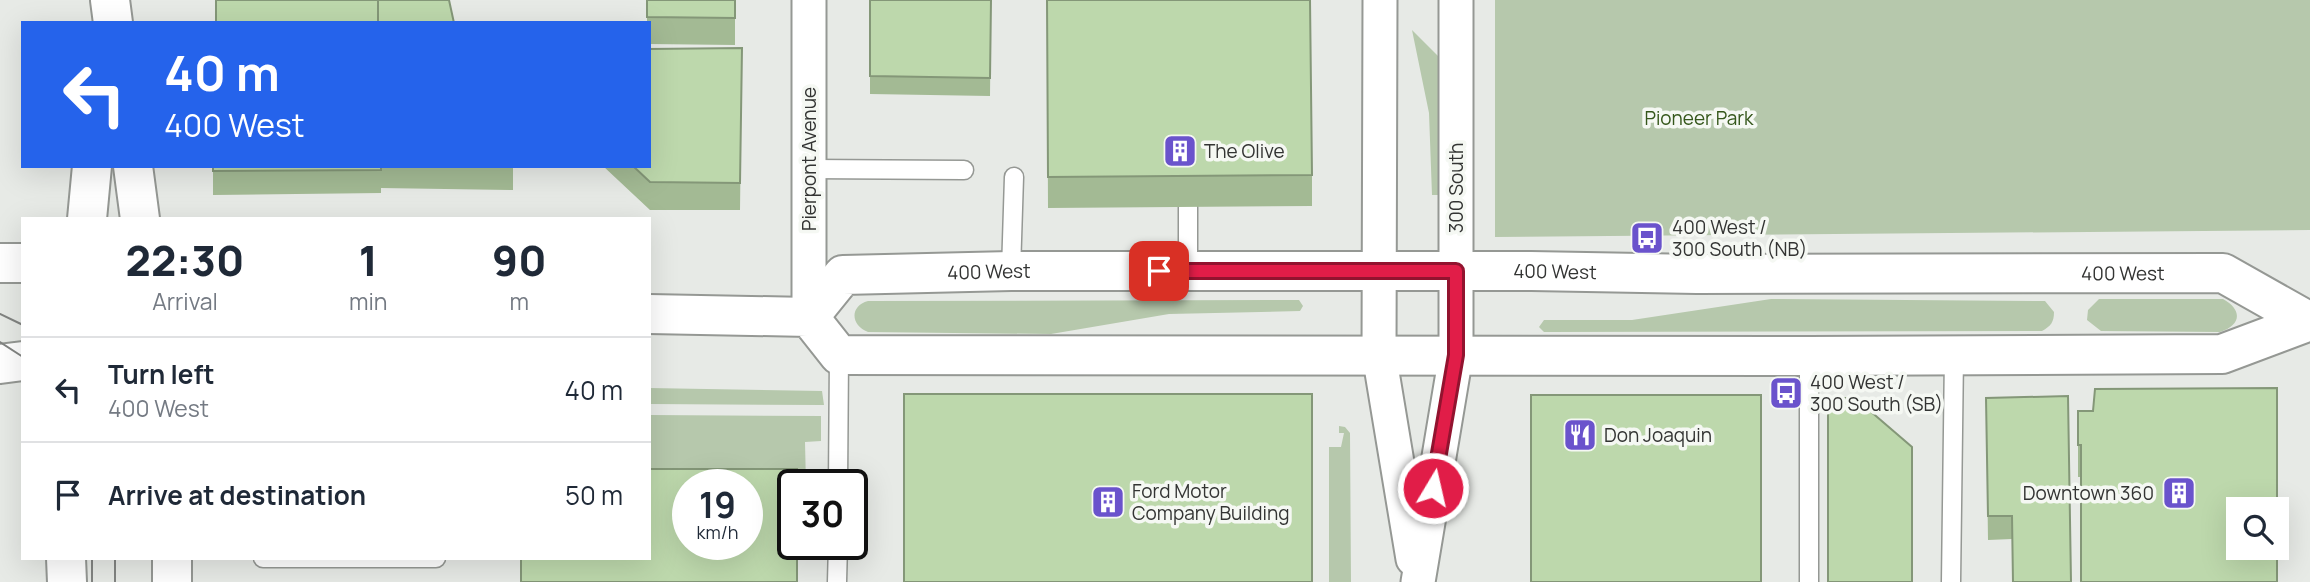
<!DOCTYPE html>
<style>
:root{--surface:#fff;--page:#f6f6f7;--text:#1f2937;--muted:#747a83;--line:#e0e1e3}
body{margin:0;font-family:Manrope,sans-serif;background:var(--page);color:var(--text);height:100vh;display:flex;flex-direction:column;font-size:26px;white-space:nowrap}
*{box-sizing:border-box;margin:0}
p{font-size:23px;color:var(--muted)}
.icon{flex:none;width:38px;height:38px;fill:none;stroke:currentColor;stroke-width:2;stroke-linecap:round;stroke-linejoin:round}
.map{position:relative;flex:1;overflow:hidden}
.side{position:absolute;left:21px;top:217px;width:630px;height:343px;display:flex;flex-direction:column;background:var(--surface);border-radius:0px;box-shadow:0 7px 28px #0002}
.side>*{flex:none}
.hud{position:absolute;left:21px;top:21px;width:630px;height:147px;border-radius:0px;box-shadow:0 7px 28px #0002;background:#2563eb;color:#fff;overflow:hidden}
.tools{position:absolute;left:2226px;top:497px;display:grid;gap:14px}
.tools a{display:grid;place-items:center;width:63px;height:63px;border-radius:0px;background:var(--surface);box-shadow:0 7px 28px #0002;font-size:35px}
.speed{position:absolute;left:672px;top:469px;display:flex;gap:14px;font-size:35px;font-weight:700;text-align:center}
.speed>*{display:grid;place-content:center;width:91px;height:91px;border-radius:50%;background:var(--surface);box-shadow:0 7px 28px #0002;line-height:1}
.speed small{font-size:18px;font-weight:400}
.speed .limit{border:4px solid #111;border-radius:10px;background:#fff;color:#111}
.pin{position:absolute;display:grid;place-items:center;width:60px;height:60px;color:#fff;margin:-30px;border-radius:14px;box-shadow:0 4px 10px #0006}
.me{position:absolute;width:77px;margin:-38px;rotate:9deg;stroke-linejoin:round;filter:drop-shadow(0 0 5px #0008)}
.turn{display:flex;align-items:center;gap:24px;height:147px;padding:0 28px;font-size:32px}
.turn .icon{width:91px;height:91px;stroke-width:2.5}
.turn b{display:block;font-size:49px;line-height:60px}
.eta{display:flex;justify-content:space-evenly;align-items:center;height:119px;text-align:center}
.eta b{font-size:42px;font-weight:800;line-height:49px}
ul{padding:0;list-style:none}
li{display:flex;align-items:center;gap:21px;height:105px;padding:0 28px;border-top:2px solid var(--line)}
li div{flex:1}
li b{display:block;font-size:26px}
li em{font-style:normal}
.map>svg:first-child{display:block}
.green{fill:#b6c8ac}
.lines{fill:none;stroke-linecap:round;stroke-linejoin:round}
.service-casing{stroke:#959894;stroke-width:21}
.minor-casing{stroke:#959894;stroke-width:37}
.tertiary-casing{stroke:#959894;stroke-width:42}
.service{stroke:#fff;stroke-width:18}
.minor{stroke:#fff;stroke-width:33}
.tertiary{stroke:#fff;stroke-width:38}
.tram{stroke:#828482;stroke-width:2}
.wall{fill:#a3ba94}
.building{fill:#bdd8ac;stroke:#849778;stroke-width:2;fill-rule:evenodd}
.route-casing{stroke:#92132f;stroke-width:18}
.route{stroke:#e11d48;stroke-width:12}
.labels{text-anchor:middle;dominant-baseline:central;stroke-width:7;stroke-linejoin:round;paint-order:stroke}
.park-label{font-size:19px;fill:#35571b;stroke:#f5f8f3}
.poi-label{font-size:19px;fill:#333433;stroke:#f5f8f3;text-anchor:start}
.street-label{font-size:19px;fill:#333433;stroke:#f5f8f3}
</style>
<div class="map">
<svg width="2310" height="582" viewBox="0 0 2310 582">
<rect width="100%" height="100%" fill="#e7eae6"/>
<path class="green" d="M1495,0H2310V230L1495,237Z
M1412,30L1438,56L1441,62L1442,195H1432L1429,113Z
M1771,299L2045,301L2054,312C2054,322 2051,326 2042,331L1544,332L1539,327L1544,320H1632Z
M2099,299H2223C2243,310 2241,325 2220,332L2101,331L2087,320L2088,310Z
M1299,300L1303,306L1300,311L1169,314L1051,334L868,332C851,326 849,306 868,301Z
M649,388L822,391L824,405L649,404Z
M649,415L821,416V441L805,442L806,485H688L649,495Z
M1339,426L1345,427L1350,433L1351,582H1329V447H1341L1344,433H1339Z"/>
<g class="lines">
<defs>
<path id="service" d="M809,169L964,170
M1188,207V271
M1011,271L1014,177
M1809,356V582
M838,485L839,355
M263,558H436
M837,582L838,544
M1951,582L1954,355"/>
<path id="minor" d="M809,0V317
M1380,0L1379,354L1413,559
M1418,582L1456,355V0"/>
<g id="tertiary">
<path d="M110,0L113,23"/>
<path d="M133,166L140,219"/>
<path d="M87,219L92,166"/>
<path d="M0,263H23"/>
<path d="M649,314L809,317L839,355L1809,356L2222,354L2310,321"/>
<path id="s1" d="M809,317L843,275L1011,271H1531L1697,274L2223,273L2308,321"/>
<path d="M0,364L23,361"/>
<path d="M66,558L67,582"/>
<path d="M172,582V558"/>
</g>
</defs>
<use href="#service" class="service-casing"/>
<use href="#minor" class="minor-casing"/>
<use href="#tertiary" class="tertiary-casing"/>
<use href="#service" class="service"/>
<use href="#minor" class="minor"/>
<use href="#tertiary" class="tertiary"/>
<path class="tram" d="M0,314L23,325
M0,342L23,357
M92,558V582
M115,558V582"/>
</g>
<path class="wall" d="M647,0H735V45L649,44V23H647Z
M870,0H991L990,96L870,94Z
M1047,0L1312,175V206L1048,208Z
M742,48L740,210H650L603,166H649Z
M213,166H513V190L381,188V193L213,195Z
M2277,388L2081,477H2078V411H2093Z
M2068,396L2012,539L1988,540L1986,398Z"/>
<path class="building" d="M216,0H378V23H216Z
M378,0H449L454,23H378Z
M647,0H735V18L647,17Z
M870,0H991L990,78L870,76Z
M1047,0H1310L1312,175L1048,177Z
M742,48L740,183L650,182L633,166H649V49Z
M213,166H381V170L213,171Z
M2277,388V582H2081V445H2078V411H2093L2095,389ZM2238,509H2277V548H2238Z
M904,394H1312V582H904Z
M1531,395H1761V582H1531Z
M2068,396L2071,582H2013L2012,516H1988L1986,398Z
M1828,398H1855L1912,447V582H1828Z
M649,469H797V485H793V544H797V582H521V558H649ZM688,485H747V544H688Z"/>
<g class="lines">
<defs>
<path id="route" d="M1159,271H1456V355L1433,488"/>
</defs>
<use href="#route" class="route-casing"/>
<use href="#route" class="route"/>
</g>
<defs>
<symbol id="building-square" viewBox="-11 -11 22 22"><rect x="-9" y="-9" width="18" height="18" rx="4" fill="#6a53cc" stroke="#f5f8f3"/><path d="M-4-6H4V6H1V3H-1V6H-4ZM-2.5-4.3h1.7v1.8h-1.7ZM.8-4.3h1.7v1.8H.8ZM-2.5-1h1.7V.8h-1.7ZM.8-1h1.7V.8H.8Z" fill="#fff"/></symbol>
<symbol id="bus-square" viewBox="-11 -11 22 22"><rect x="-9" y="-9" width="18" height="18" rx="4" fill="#6a53cc" stroke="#f5f8f3"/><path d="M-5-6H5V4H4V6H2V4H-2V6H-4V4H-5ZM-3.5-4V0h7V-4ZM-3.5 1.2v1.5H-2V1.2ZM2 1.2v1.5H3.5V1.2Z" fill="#fff"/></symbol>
<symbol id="restaurant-square" viewBox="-11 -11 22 22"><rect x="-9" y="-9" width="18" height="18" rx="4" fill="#6a53cc" stroke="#f5f8f3"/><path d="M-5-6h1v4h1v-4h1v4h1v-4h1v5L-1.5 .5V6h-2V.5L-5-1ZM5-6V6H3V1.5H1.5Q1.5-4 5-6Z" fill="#fff"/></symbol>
</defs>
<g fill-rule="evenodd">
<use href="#building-square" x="1161" y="132" width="38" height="38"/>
<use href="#bus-square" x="1628" y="219" width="38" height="38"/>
<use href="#bus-square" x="1767" y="374" width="38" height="38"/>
<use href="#restaurant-square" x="1561" y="416" width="38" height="38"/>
<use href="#building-square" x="2160" y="474" width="38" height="38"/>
<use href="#building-square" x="1089" y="483" width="38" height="38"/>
</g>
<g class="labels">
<g class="park-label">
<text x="1699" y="118">Pioneer Park</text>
</g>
<g class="poi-label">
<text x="1204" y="151">The Olive</text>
<text x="1672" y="227">400 West /<tspan x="1672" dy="22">300 South (NB)</tspan></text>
<text x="1810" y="382">400 West /<tspan x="1810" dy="22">300 South (SB)</tspan></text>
<text x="1604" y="435">Don Joaquin</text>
<text x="1132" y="491">Ford Motor<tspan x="1132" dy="22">Company Building</tspan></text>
<text x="2154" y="493" text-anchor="end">Downtown 360</text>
</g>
<g class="street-label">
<text transform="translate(809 159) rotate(-90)">Pierpont Avenue</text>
<text transform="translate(1456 188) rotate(-90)">300 South</text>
<text stroke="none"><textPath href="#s1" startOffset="766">400 West</textPath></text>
<text stroke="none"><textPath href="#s1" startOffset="200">400 West</textPath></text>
<text stroke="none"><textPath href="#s1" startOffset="1334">400 West</textPath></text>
</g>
</g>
</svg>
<div class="tools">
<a><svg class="icon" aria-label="search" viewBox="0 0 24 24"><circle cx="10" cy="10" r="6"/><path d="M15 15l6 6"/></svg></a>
</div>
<div class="speed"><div>19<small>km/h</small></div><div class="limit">30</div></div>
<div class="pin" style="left:1159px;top:271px;background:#d93025"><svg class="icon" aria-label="arrive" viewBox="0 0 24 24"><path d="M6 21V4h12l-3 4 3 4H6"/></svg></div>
<svg class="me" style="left:1433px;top:488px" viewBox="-20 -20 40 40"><circle r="17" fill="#e11d48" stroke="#fff" stroke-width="3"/><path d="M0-11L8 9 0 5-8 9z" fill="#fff"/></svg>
<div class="hud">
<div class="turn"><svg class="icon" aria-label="left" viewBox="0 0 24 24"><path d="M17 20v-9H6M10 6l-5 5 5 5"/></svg><div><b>40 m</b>400 West</div></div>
</div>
<section class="side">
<div class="eta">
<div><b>22:30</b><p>Arrival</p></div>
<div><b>1</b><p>min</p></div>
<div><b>90</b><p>m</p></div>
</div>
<ul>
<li><svg class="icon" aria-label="left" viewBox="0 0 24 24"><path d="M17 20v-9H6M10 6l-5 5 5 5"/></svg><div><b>Turn left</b><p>400 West</p></div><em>40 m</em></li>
<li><svg class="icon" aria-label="arrive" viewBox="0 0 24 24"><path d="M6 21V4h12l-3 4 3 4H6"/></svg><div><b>Arrive at destination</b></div><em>50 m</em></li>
</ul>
</section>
</div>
